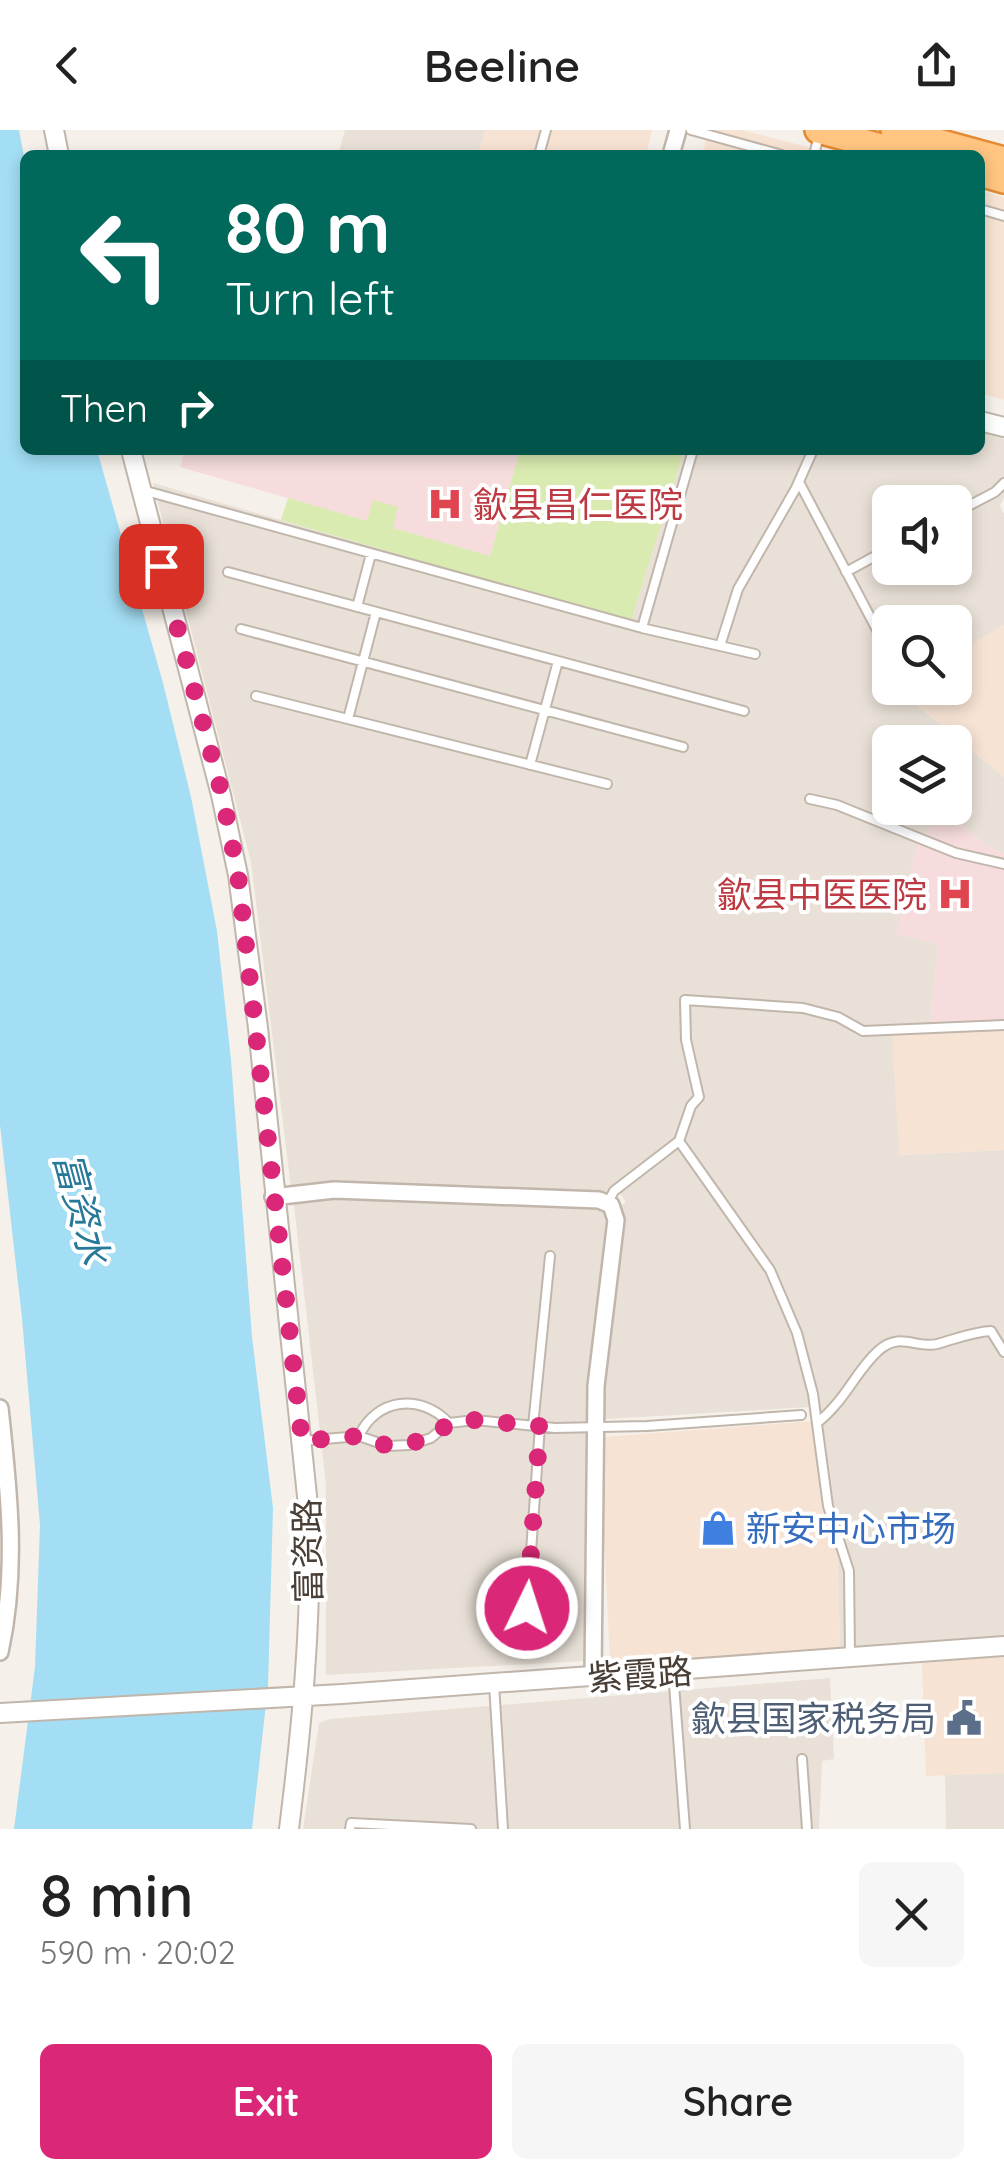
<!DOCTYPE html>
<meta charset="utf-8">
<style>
:root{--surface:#fff;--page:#f6f6f6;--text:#222;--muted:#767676;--accent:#db2777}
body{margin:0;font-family:Quicksand,"Noto Sans SC",sans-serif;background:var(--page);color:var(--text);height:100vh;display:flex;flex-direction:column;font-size:38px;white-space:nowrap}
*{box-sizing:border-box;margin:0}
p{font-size:32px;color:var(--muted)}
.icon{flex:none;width:55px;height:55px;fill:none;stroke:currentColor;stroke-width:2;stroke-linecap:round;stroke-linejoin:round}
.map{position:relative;height:1699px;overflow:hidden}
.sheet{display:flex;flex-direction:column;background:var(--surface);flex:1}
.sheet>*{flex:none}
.banner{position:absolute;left:20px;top:20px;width:965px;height:305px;border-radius:15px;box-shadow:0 5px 15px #0003;background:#00695c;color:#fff;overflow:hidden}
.tools{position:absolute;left:872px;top:355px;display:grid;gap:20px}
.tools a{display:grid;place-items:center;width:100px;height:100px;border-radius:15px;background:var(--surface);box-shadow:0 5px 15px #0003;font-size:50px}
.pin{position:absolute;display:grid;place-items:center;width:85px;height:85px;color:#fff;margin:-42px;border-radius:20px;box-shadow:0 5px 15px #0006}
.me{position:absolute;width:110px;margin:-55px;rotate:4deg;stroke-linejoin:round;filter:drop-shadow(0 0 8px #0008)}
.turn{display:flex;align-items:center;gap:35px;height:210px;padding:0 40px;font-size:45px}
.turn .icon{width:130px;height:130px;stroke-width:2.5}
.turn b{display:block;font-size:70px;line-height:85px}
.then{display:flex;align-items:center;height:95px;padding:0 40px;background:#0003;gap:20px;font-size:38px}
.round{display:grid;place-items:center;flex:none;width:105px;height:105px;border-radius:15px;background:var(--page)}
.overview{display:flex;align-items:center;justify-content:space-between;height:170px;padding:0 40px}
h1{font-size:60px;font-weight:600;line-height:75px}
.cta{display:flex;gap:20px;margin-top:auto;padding:20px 40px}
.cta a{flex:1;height:115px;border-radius:15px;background:var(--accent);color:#fff;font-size:40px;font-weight:600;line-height:115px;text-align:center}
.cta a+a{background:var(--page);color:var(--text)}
header{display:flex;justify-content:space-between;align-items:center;height:130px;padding:0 40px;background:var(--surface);font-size:45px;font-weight:600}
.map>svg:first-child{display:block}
.residential{fill:#e9e1d7;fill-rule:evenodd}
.commercial{fill:#f7e3d4}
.medical{fill:#f6dcdc}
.green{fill:#d9ebb0}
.water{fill:#a3def4}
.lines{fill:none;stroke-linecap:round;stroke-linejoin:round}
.service-casing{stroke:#c1b6ab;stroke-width:12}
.minor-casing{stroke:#c1b6ab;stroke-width:20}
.tertiary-casing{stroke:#c1b6ab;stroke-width:22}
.trunk-casing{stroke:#e48934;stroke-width:30}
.service{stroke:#fff;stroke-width:8}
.minor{stroke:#fff;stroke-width:15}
.tertiary{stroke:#fff;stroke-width:18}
.trunk{stroke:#ffc581;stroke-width:25}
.route{stroke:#db2777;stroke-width:18;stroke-dasharray:0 32.4}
.labels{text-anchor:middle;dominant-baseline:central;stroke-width:8;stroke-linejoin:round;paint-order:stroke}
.health-label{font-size:35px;fill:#be3a42;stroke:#fff;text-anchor:start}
.shop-label{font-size:35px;fill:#366cbe;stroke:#fff;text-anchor:start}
.street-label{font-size:35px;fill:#493f37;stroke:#fff}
.service-label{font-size:35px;fill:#4e5e75;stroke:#fff;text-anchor:end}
.water-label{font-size:38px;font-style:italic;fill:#267998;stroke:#fff}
</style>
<header><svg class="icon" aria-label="back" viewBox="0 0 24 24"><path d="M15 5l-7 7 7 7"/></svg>Beeline<svg class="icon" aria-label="share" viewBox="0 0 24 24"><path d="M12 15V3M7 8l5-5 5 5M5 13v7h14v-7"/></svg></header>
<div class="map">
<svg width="1004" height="1699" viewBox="0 0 1004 1699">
<rect width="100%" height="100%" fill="#f5f0e9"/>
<path class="residential" d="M345,0H485L478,25H338Z
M980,302L1004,309V367L1000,376L1004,384V495L955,525V492H890V558H915L906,566L1004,647V724L982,712L943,678L897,804L938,814L929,903L893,905L900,1025L1004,1020V1505L840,1518L837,1411L820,1358L815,1291L810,1277L590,1290L585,1531L326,1545V1354L293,1067L344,1062L616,1079L626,1072L620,1063L335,1053L291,1058L251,732L153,353L631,492L684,320H980ZM890,372H955V438H890ZM890,612H955V678H890Z
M830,1548L834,1629L822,1631L819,1699H303L319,1593L330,1589Z
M1004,1643V1699H946L945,1645Z"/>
<path class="commercial" d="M485,0H652L646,25H478Z
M709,0H742L839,25H702Z
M980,61L1004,67V270L980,263Z
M1004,495V647L906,565L915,558H955V525Z
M1004,900V1020L899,1025L892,904Z
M815,1291L820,1358L837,1411L840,1518L610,1532L603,1384V1307Z
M1004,1526V1643L926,1646L922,1533Z"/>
<path class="medical" d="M185,320H520L490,426L392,398L373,371L367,391L180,337Z
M943,678L982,712L1004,724V892L930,894L938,814L896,804L916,717Z"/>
<path class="green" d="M520,320H684L631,492L281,390L288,368L367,391L373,370L398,377L393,398L490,426Z"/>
<path class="water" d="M0,0H19L25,32V320H97L163,553L191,667L217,801L231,930L252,1207L273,1378L268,1556L252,1699H14L35,1537L40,1395L22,1188L0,995Z"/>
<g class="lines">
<defs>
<path id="service" d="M691,0L782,25
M539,25L546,0
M814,25L819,5
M980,79L1004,86
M799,352L887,519
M146,361L642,498L755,524
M955,383L995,362L1004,353
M228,442L744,581
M846,442L890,418
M357,477L371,424
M642,498L693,320
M241,499L683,617
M720,516L738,459L796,358L813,320
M256,566L607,654
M348,589L376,482
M530,635L558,531
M810,669L837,675L956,723L1004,734
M679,1011L770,1140L797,1203L813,1264L828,1376L849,1441L850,1525
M608,1072L614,1061L679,1011L691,976L699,967L686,910L685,870L803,878L838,887L863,901L1004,895
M817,1293C846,1270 855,1242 878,1221C900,1201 916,1219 937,1214C955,1209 972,1202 991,1201L1004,1222
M533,1296L550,1126
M359,1306C376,1268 421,1263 449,1293
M302,1311L359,1306L388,1316L409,1315L431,1308L449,1293L475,1290L555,1298L647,1296L801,1285
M527,1477L540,1296
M673,1541L685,1699
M494,1554L503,1699
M802,1629L807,1699
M350,1699L351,1693L471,1699"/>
<path id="minor" d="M671,25L678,0
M273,1067L334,1060L599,1070L611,1075L616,1090L596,1256L593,1547
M0,1278C9,1360 18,1441 0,1522"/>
<path id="tertiary" d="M54,0L59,25
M980,291L1004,297
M131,320L221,665L238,745L258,898L309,1385C312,1490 302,1595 289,1699
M0,1583L342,1564L1004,1516"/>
<path id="trunk" d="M818,0L911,25
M894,0L1004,30
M980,43L1004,50"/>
</defs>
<use href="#service" class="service-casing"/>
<use href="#minor" class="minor-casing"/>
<use href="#tertiary" class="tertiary-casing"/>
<use href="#trunk" class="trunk-casing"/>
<use href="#service" class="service"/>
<use href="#minor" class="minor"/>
<use href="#tertiary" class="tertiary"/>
<use href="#trunk" class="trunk"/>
</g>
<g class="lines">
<path class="route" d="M161,436L222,664L238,744L302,1311L359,1306L378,1314L398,1316L431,1308L449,1293L475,1290L540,1296L527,1478"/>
</g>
<defs>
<symbol id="hospital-bare" viewBox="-9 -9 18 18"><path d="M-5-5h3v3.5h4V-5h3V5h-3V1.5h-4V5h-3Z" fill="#e0444e" stroke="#fff" stroke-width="2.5" paint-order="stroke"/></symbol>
<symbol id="shop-bare" viewBox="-9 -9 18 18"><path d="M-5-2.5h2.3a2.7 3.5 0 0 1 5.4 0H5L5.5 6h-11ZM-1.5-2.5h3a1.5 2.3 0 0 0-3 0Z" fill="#3f7fe0" stroke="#fff" stroke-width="2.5" paint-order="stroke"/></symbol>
<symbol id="civic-bare" viewBox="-9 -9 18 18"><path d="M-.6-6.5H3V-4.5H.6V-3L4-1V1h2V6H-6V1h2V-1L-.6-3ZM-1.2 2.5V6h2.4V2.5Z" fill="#5c6f8a" stroke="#fff" stroke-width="2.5" paint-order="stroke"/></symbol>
</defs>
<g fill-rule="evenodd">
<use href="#hospital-bare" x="420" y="349" width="50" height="50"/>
<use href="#hospital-bare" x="930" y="739" width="50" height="50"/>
<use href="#shop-bare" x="693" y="1373" width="50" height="50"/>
<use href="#civic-bare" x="939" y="1563" width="50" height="50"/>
</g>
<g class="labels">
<g class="health-label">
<text x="473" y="374">歙县昌仁医院</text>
<text x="927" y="764" text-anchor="end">歙县中医医院</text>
</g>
<g class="shop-label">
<text x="746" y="1398">新安中心市场</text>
</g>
<g class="street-label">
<text transform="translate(307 1421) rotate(-91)">富资路</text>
<text transform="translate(640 1544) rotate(-4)">紫霞路</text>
</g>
<g class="service-label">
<text x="936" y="1588">歙县国家税务局</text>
</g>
<g class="water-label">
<text transform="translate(82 1078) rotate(75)">富资水</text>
</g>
</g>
</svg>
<div class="tools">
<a><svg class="icon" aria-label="sound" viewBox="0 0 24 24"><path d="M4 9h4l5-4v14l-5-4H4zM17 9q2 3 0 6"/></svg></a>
<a><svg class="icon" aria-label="search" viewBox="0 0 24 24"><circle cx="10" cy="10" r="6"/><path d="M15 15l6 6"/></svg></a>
<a><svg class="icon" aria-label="layers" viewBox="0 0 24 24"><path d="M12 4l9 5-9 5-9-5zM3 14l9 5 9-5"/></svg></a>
</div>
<div class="pin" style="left:161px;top:436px;background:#d93025"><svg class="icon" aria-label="arrive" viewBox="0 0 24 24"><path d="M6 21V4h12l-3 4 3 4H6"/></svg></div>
<svg class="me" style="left:527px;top:1478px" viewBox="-20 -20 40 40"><circle r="17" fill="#db2777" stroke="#fff" stroke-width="3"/><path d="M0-11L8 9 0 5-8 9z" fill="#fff"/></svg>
<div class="banner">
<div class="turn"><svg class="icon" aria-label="left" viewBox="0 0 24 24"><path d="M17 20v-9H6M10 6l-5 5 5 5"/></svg><div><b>80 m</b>Turn left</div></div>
<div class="then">Then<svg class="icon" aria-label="right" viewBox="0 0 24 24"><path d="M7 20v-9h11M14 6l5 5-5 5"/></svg></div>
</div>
</div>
<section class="sheet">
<div class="overview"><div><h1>8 min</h1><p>590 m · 20:02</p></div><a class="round"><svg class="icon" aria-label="close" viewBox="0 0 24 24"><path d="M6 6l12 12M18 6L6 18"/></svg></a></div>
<div class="cta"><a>Exit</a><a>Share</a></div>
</section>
